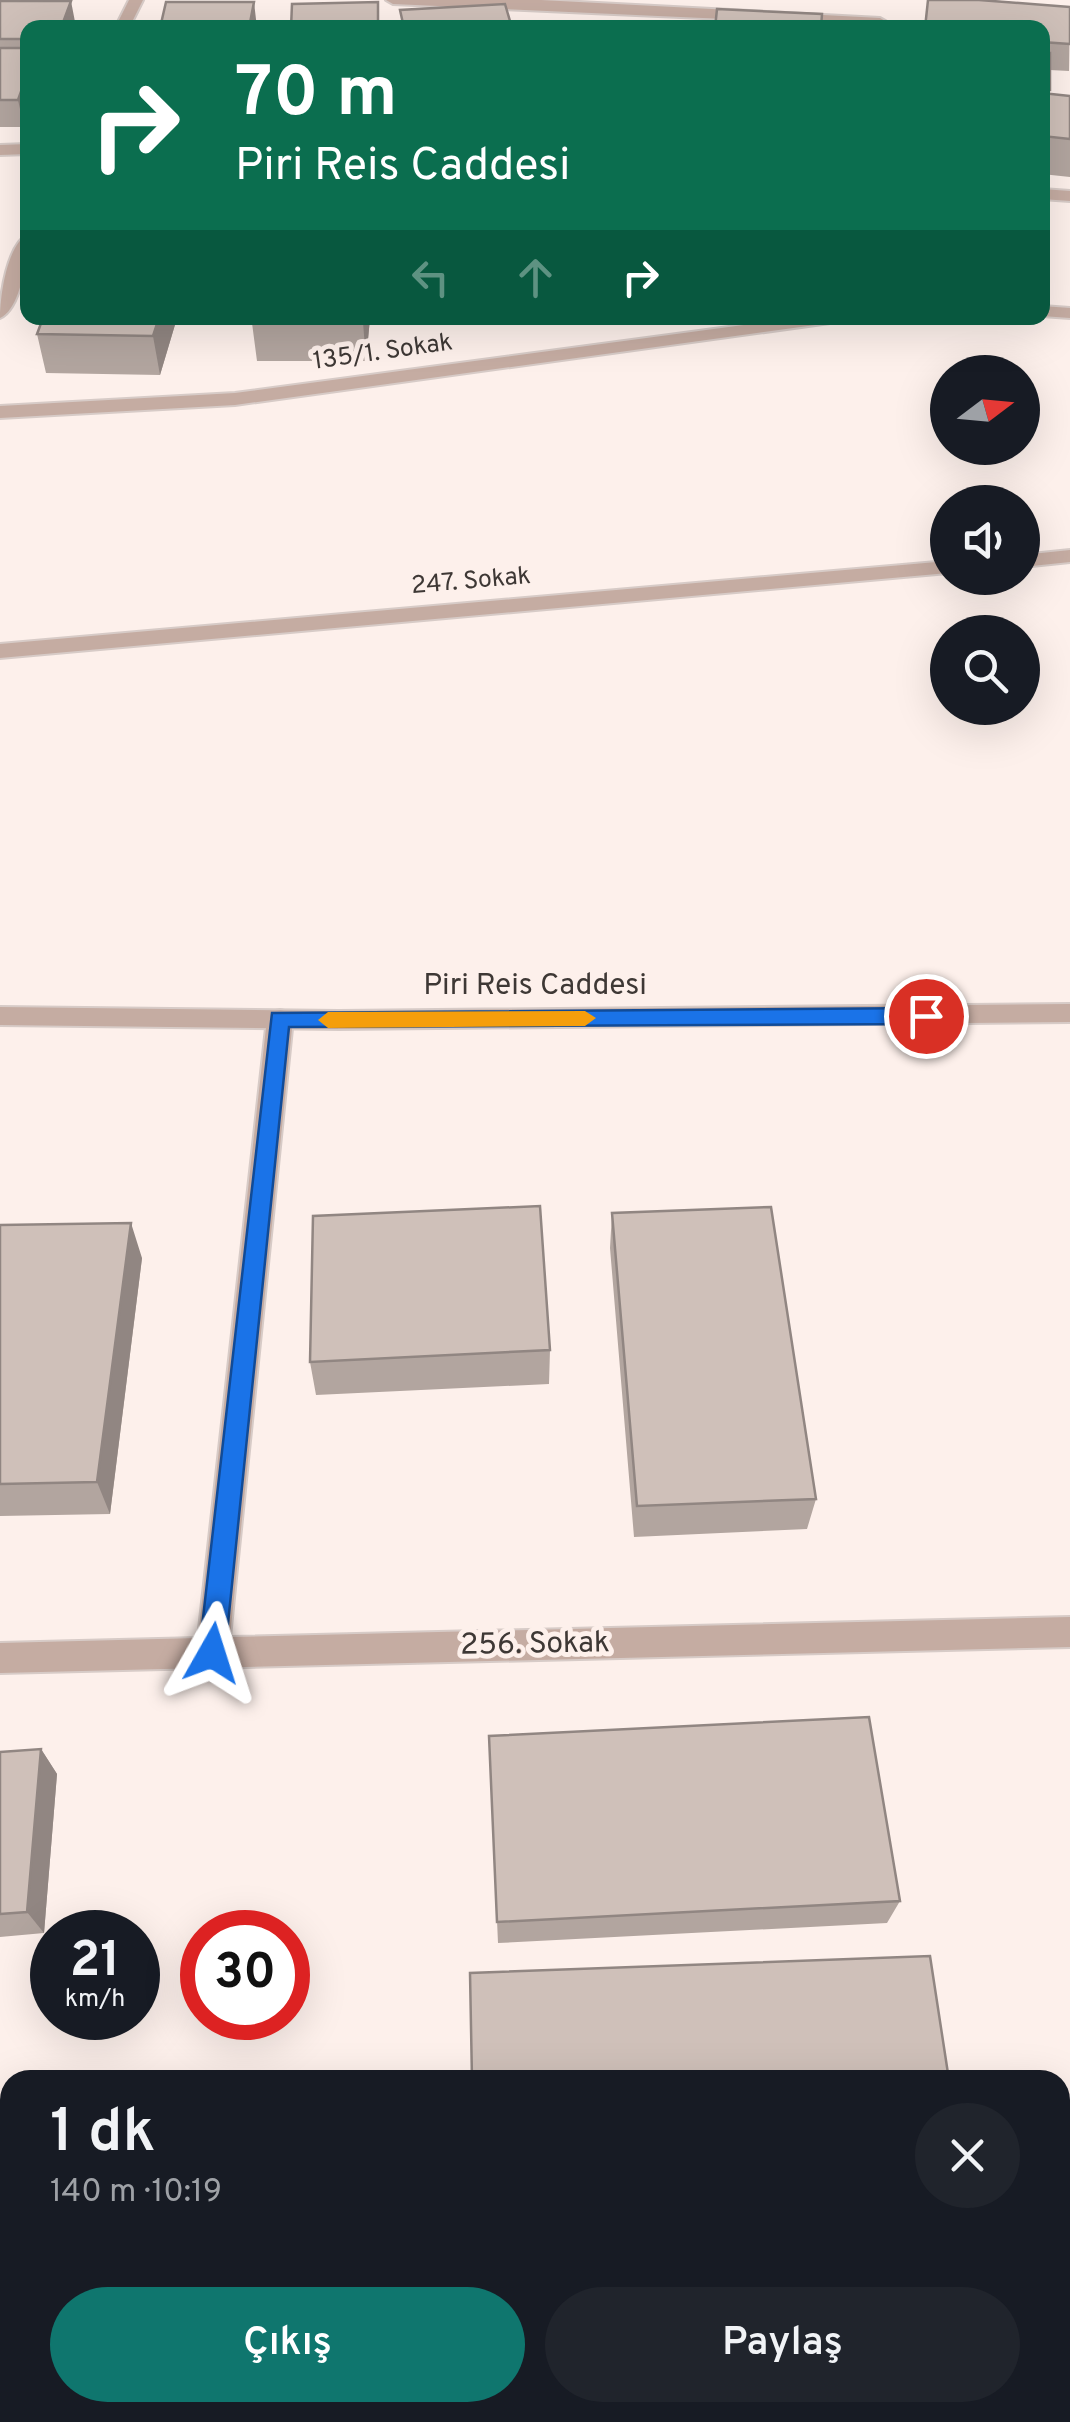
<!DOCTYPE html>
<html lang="tr">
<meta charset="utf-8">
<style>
:root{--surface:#171b24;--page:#20242c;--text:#f1f3f6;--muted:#9ea1a6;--accent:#0f766e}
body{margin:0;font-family:Overpass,sans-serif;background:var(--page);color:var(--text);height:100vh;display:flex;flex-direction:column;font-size:38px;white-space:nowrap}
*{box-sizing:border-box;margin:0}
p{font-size:32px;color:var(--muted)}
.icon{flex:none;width:55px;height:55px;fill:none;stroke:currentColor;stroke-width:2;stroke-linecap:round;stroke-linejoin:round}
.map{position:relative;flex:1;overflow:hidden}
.details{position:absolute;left:0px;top:2070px;width:1070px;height:352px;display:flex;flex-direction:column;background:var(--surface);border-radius:30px 30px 0 0;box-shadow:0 10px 40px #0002}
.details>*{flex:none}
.top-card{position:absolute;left:20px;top:20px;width:1030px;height:305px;border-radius:20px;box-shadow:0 10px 40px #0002;background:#0b6e4f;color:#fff;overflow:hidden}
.needle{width:65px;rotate:74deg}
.buttons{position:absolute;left:930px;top:355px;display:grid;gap:20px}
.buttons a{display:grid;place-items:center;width:110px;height:110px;border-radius:50%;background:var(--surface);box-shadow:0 10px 40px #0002;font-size:50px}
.speed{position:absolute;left:30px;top:1910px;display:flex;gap:20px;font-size:50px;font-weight:700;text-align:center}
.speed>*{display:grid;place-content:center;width:130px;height:130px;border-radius:50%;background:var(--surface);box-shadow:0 10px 40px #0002;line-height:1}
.speed small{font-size:25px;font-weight:400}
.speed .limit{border:15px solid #d22;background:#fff;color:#111}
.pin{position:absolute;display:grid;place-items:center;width:85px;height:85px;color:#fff;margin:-42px;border:5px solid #fff;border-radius:50%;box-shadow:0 2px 10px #0007}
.me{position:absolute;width:110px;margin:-55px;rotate:6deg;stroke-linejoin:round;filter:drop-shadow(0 0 8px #0008)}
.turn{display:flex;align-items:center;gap:35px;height:210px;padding:0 50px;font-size:45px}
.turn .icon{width:130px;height:130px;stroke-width:2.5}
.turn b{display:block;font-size:70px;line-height:85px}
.lanes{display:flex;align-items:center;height:95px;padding:0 50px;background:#0003;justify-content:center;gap:50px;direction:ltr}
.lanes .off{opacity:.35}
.round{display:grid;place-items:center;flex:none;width:105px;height:105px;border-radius:52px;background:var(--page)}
.headline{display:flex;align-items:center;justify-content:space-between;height:170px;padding:0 50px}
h1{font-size:60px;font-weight:600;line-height:75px}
.cta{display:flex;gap:20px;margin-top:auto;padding:20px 50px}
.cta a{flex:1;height:115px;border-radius:60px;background:var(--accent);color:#fff;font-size:40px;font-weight:600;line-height:115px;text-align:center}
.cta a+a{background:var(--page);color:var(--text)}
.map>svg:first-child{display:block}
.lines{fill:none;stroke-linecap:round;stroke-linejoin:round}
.minor-casing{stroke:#d7cbc7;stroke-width:4}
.tertiary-casing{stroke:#d7cbc7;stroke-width:4}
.minor{fill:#c5aca2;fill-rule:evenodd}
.tertiary{fill:#c5aca2;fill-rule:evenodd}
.wall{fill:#b2a59f}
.shaded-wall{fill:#918682}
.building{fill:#cfc0b9;stroke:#918682;stroke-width:2.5}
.route{fill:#1a73e8;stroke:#114b97;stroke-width:2.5}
.slow{fill:#f59e0b}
.labels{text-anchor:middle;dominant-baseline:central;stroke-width:10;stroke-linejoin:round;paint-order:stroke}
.far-street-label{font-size:25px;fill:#3e3835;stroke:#fdf0eb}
.street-label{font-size:30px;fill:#3e3835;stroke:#fdf0eb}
</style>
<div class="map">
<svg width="1070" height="2422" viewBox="0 0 1070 2422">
<rect width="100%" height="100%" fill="#fdf0eb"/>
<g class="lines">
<defs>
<path id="minor" d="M129,0H143L129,28H115Z
M386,0H541L880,18L887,22L880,26L393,4Z
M28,144V154L0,155V145Z
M1042,189L1070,191V201L1042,199Z
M28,234C28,256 21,309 0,318C0,296 7,245 28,234Z
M1042,306L1070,308V318L1042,316Z
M795,318H839L830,323L235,405L0,418V406L235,393Z
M1070,550V562L1022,567V555Z
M948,561V573L0,658V644Z
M280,1010L289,1012L293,1019L230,1637L1070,1617V1647L0,1673V1643L198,1638L267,1019L271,1012Z
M0,2339H10V2379H0Z
M1060,2341L1070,2342V2382L1060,2381Z"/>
<path id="tertiary" d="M1070,1004V1022L339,1029L0,1025V1007L339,1011Z"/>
</defs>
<use href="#minor" class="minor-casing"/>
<use href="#tertiary" class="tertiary-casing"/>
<use href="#minor" class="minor"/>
<use href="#tertiary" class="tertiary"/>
</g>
<path class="wall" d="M928,0H990L1070,7L1069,71L1050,70V94L1070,96V177L1042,174V28H924Z
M0,1L28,28V116L24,127H0Z
M177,318L160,375L46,373L37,334Z
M370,318L366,361H257L252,323Z
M612,1213L816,1499L807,1529L634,1537L610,1248Z
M0,1225L142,1258L110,1514L0,1516Z
M550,1350L549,1384L316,1395L310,1362Z
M489,1736L900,1901L887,1923L498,1943Z
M41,1749L57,1774L44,1933L0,1937V1752Z"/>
<path class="shaded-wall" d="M71,1L76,27L61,28Z
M254,2L257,28H249Z
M28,72V116L24,127L18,100Z
M159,318H177L160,375L153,336Z
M363,318H370L366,361L363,322Z
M131,1223L142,1258L110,1514L97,1482Z
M41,1749L57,1774L44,1933L27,1912Z"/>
<path class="building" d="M928,0H979L1070,7V44L1042,42V28H925Z
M0,1H71L61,28H28V39H0Z
M166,2H254L249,28H160Z
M378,2V28H291L292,4Z
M505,4L512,28H404L400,10Z
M717,9L822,14L821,28H715Z
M567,26L664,27V28H567Z
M0,48H28V72L18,100H0Z
M1042,53H1050V90H1042Z
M1042,93L1070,96V139L1042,136Z
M43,318H159L153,336L37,334Z
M253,318H363V322L252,323Z
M540,1206L550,1350L310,1362L313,1216Z
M771,1207L816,1499L637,1506L612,1213Z
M131,1223L97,1482L0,1484V1225Z
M869,1717L900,1901L497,1922L489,1736Z
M41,1749L27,1912L0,1914V1752Z
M930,1956L949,2080H472L470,1973Z"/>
<path class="route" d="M926,1008L936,1016L926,1024L289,1027L225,1653L221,1662L212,1666L203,1662L199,1653L272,1013Z"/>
<path class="slow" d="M585,1011L596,1018L585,1026L328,1028L318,1020L328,1012Z"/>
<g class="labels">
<g class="far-street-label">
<text transform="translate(383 353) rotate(-8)">135/1. Sokak</text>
<text transform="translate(471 582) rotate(-5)">247. Sokak</text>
</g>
<g class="street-label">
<text x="535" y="986">Piri Reis Caddesi</text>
<text transform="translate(535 1645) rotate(-1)">256. Sokak</text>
</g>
</g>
</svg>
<div class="buttons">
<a><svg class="needle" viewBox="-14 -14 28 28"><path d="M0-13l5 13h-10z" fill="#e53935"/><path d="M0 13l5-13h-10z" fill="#9ea1a6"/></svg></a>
<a><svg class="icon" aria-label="sound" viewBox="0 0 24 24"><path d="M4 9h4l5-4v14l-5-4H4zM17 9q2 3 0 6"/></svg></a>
<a><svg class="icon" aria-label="search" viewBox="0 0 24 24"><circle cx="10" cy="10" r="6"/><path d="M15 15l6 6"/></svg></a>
</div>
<div class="speed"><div>21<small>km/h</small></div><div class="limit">30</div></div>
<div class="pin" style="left:926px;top:1016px;background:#d93025"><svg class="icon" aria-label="arrive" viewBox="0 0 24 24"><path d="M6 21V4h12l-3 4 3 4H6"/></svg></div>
<svg class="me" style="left:212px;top:1653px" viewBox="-20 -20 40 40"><path d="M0-17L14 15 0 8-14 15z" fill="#1a73e8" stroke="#fff" stroke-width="4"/></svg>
<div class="top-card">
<div class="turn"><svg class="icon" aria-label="right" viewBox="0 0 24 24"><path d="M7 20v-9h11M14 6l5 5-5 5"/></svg><div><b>70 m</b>Piri Reis Caddesi</div></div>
<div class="lanes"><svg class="icon off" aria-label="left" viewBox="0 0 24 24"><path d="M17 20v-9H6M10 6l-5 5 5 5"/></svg><svg class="icon off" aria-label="ahead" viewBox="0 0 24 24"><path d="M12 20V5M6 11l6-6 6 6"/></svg><svg class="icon" aria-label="right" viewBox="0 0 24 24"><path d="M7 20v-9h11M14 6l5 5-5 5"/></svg></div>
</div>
<section class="details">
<div class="headline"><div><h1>1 dk</h1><p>140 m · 10:19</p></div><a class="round"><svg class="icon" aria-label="close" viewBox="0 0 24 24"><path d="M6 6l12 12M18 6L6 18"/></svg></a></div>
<div class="cta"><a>Çıkış</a><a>Paylaş</a></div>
</section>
</div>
